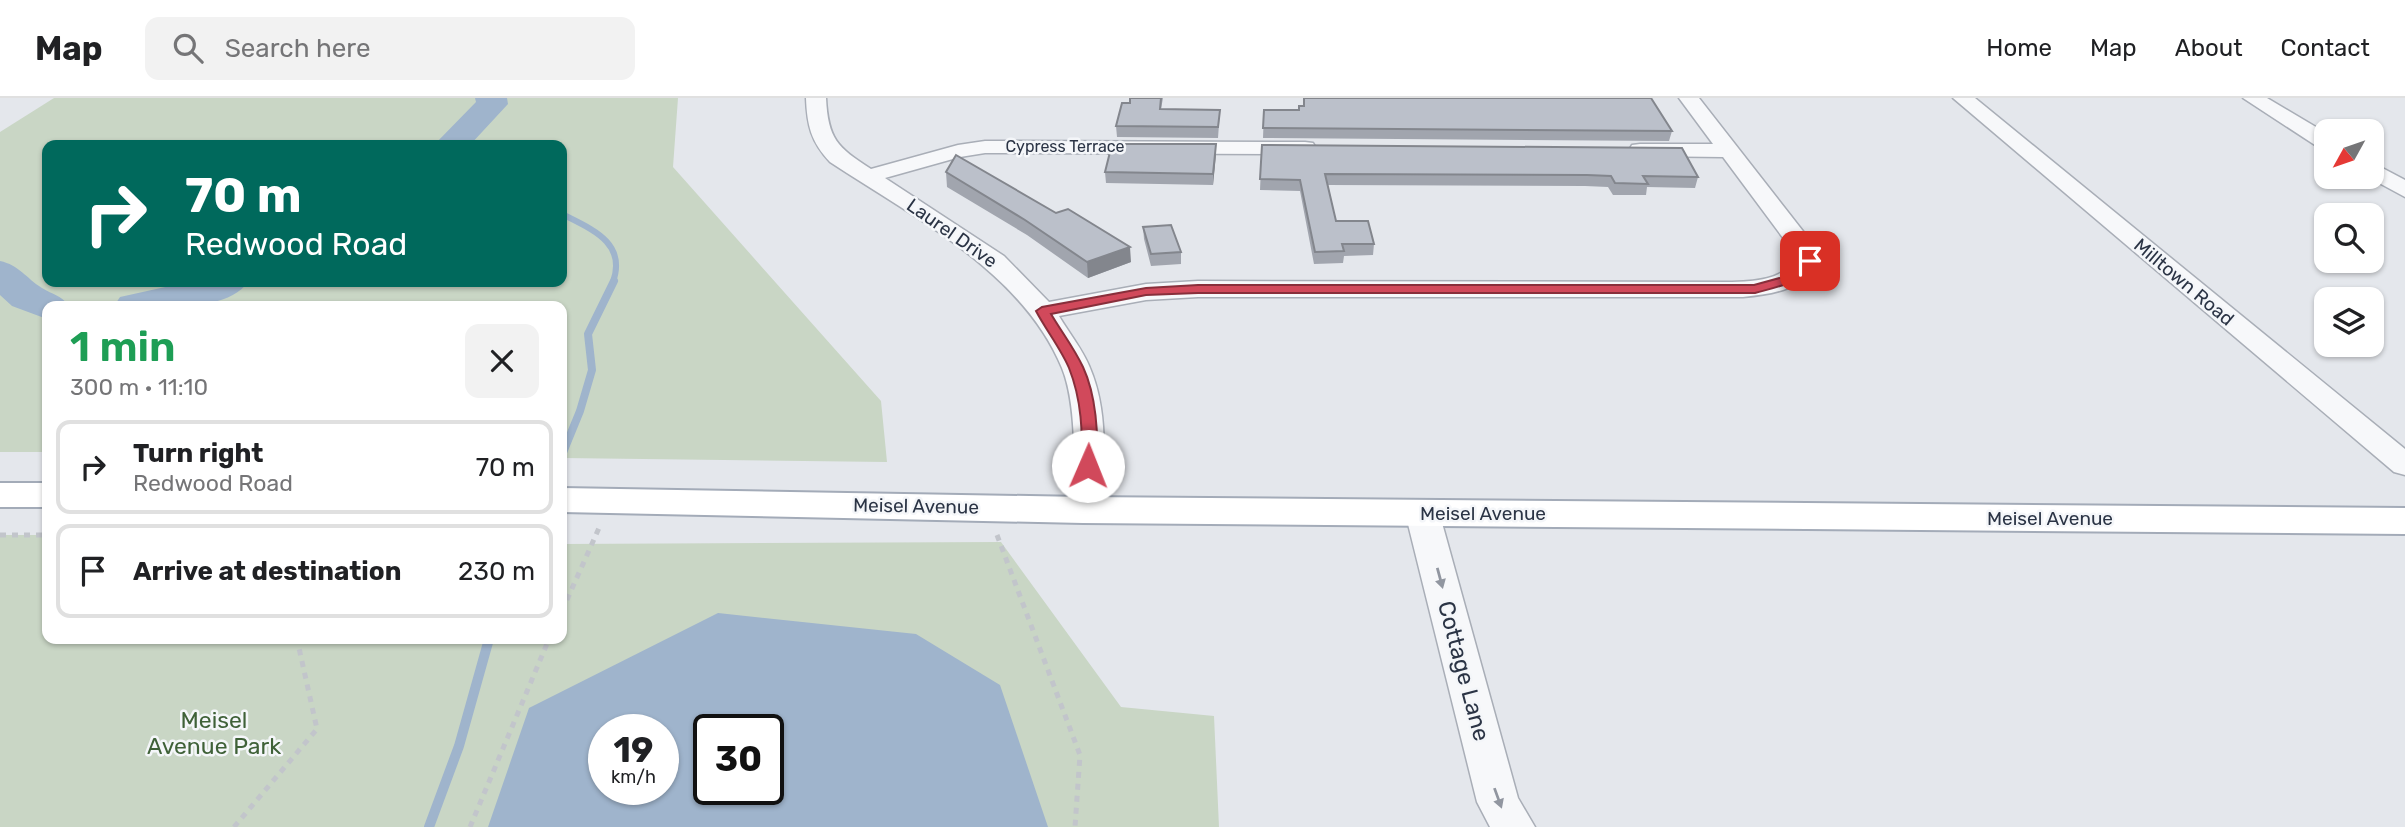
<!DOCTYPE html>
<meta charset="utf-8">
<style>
:root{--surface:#fff;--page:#f2f2f2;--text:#202124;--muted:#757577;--line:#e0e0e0}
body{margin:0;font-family:Rubik,sans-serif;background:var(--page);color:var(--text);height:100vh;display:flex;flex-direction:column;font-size:26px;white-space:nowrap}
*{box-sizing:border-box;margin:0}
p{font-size:23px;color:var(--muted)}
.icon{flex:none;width:38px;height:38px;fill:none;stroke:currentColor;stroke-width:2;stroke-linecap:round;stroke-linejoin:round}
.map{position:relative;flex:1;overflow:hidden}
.drawer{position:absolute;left:42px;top:203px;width:525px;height:343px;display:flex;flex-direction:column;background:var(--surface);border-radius:14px;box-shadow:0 2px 5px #0004}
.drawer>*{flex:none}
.banner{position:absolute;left:42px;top:42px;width:525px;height:147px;border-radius:14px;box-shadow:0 2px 5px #0004;background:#00695c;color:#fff;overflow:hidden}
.needle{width:46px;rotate:230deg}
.fabs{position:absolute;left:2314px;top:21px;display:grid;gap:14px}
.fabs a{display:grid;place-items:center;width:70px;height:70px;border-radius:14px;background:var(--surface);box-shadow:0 2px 5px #0004;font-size:35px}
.speed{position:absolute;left:588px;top:616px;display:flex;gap:14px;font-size:35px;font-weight:700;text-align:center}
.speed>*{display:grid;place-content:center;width:91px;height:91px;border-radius:50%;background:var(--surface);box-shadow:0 2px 5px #0004;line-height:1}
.speed small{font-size:18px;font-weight:400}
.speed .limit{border:4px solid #111;border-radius:10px;background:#fff;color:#111}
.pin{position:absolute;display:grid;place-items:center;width:60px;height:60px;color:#fff;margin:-30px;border-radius:14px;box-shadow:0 4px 10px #0006}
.me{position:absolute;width:77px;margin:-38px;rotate:1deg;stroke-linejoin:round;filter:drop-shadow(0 0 5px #0008)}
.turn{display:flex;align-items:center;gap:24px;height:147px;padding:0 28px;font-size:32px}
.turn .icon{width:91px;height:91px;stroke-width:2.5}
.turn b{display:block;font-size:49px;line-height:60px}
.round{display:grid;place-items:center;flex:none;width:74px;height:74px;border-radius:14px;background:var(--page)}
.overview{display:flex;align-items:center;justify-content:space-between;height:119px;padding:0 28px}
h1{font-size:42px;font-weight:600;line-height:52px;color:#1e9e55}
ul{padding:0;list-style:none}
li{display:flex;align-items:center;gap:21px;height:94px;margin:0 14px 10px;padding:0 14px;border:4px solid var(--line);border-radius:14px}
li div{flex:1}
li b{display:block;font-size:26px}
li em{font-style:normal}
header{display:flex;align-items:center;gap:42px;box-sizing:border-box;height:98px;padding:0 35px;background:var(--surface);border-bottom:2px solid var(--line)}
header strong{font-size:33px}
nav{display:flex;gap:38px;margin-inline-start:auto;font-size:24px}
.search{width:490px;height:63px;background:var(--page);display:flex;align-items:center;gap:18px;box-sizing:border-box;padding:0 24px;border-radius:14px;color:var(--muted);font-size:26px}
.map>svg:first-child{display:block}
.green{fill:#c9d6c5;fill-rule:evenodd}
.water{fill:#9fb4cc;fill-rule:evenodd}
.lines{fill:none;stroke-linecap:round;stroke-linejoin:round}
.stream-far2{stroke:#9fb4cc;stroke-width:6}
.stream-far1{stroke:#9fb4cc;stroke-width:8}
.stream{stroke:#9fb4cc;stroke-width:10}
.river{fill:#9fb4cc;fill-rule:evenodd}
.street-casing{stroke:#a9aeb7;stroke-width:3}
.primary-casing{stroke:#a3abb8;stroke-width:4}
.path{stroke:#c2c5cb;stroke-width:5;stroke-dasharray:6 6;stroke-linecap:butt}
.street{fill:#f7f8fa;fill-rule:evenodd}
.primary{fill:#fff;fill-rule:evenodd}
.wall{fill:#a1a5ae}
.shaded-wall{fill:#83868d}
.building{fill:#bbc0ca;stroke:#83868d;stroke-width:2}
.oneway{fill:#9196a0}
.route{fill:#d1495b;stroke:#882f3b;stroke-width:2}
.labels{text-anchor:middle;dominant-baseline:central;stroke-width:5;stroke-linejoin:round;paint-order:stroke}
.far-street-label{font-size:16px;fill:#2b3445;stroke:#f4f6f9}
.street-label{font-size:19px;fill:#2b3445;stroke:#f4f6f9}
.near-street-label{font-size:23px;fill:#2b3445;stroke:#f4f6f9}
.near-park-label{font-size:23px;fill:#3f6138;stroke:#f4f6f9}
</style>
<header>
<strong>Map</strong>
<div class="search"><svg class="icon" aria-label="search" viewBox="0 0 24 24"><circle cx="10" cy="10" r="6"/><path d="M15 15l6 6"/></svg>Search here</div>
<nav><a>Home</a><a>Map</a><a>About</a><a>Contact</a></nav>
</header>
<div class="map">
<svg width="2405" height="729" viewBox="0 0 2405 729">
<rect width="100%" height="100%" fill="#e4e7ec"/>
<path class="green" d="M54,0H678L673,69L881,303L887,364L562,360V208H47V354H0V34ZM47,47H562V184H47Z
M0,437H47V541H562V446L1001,444L1121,609L1214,618L1219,729H0ZM604,632H663V691H604ZM709,632H768V691H709Z"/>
<path class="water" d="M718,515L916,536L1000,587L1048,729H488L529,610ZM604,632H663V691H604ZM709,632H768V691H709Z"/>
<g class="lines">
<path class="stream-far2" d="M562,116C591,131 627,144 613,184"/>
<path class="stream-far1" d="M562,357L580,313L592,272L588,236L614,183"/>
<path class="stream" d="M429,729L459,648L489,541"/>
<path class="river" d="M475,0H507L508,6L470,47H434L476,4Z
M0,163C19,167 26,180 42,190C53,197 61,197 69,208H47V221L12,208L0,197Z
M188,184H248C226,216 148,210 114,208L120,199Z"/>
<defs>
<path id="street" d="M806,0H826C828,41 837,49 871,71L958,47L985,43L1305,44L1313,45L1316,50L1313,55L1305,56L985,55L960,59L885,80L1004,158L1049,204L1146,186L1198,183L1732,184C1756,183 1780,182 1797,162L1792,152L1723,59L1640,58L1632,57L1629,52L1632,47L1640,46H1713L1679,0H1699L1813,146L1823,163C1803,191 1775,196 1743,199H1198L1146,202L1059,218C1069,235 1083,252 1090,270C1109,315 1104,365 1100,412L1095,419L1083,422L1071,419L1066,412C1069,390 1076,365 1074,343C1073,320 1071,292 1062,270C1022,173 913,119 830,64C811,44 807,27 806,0Z
M1953,0H1975L2405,351V377L2394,374Z
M2243,0H2267L2326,35V50L2318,49Z
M2371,64L2405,82V99L2368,79H2371Z
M1422,404L1434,407L1439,414L1518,700L1535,729H1490L1477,704L1405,414L1410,407Z"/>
<path id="primary" d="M0,385H47V409H0Z
M562,390L1083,399L2405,410V436L1083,425L562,414Z"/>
</defs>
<use href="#street" class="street-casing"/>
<use href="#primary" class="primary-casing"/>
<path class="path" d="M0,437H47
M997,437L1080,657L1075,729
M562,513L599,430
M234,729L317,631L297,541
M470,729L549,541"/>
<use href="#street" class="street"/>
<use href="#primary" class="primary"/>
</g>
<path class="wall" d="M1130,0H1163L1161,11L1220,12L1218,40L1117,39L1116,28L1130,5Z
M1303,0H1651L1672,33L1669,43L1263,40L1264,12H1299V8H1303Z
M1216,46L1213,87L1106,85L1105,74Z
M1262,47L1698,79L1695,90L1647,89L1646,97H1613L1608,89L1585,88L1328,87L1336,123L1374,146L1373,157L1344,158L1343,165L1314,166L1300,93L1260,92Z
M946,74L1131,164L1088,180L1027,137L947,89Z
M1143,129L1181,154V166L1151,168L1144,141Z"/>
<path class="shaded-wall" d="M1216,46V57L1213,87V76Z
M1130,149L1131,164L1088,180L1087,164Z"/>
<path class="building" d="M1130,0H1161L1160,11L1220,12L1218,29L1116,28L1122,5H1130Z
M1304,0H1651L1672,33L1263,30L1264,12H1299V8H1304Z
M1112,46H1216L1213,76L1105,74Z
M1262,47L1682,50L1698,79L1643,78L1648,86L1615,85L1611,78L1587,77L1325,76L1336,123H1368L1374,146H1342L1344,153L1315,154L1300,82L1260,81Z
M956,57L1056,115L1068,111L1130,149L1087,164L1025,122L946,74Z
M1171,127L1181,154L1151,156L1143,129Z"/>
<defs><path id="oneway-solid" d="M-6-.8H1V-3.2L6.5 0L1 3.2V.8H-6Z" transform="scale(1.75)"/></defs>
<g class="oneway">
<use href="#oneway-solid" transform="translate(1440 480) rotate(75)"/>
<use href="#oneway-solid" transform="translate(1498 700) rotate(70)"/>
</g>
<path class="route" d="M1810,159L1816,163C1802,185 1780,188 1755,195H1198L1146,197L1051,216C1061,233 1074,250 1083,269C1096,297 1099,337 1096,368L1088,372L1080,368C1084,337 1081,300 1069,270C1061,251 1046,232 1036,213L1042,209L1146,190L1198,187H1754L1787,178Z"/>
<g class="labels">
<g class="far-street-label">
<text x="1065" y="48">Cypress Terrace</text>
</g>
<g class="street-label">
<text transform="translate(952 135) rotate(35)">Laurel Drive</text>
<text transform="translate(2184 184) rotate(40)">Milltown Road</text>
<text transform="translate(916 408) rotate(1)">Meisel Avenue</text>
<text x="1483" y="415">Meisel Avenue</text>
<text x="2050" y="420">Meisel Avenue</text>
</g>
<g class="near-street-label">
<text transform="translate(1464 573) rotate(75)">Cottage Lane</text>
</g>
<g class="near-park-label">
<text x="214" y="622">Meisel<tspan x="214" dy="26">Avenue Park</tspan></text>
</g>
</g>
</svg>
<div class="fabs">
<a><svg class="needle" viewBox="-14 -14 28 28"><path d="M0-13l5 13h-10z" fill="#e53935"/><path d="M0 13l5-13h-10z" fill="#757577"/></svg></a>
<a><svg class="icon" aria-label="search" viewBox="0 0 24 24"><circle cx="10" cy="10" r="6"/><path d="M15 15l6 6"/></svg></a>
<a><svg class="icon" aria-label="layers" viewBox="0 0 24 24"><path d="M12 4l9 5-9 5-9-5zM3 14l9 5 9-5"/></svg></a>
</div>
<div class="speed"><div>19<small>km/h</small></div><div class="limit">30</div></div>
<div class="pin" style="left:1810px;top:163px;background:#d93025"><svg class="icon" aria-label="arrive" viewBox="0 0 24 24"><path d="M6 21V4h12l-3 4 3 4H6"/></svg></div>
<svg class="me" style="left:1088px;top:368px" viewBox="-20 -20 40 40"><circle r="19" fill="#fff"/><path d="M0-13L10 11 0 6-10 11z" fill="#d1495b"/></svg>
<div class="banner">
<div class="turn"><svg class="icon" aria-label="right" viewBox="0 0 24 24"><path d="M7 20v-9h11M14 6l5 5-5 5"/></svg><div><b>70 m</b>Redwood Road</div></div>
</div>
<section class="drawer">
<div class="overview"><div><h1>1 min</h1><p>300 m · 11:10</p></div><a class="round"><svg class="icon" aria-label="close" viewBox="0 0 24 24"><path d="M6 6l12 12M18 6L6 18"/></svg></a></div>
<ul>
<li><svg class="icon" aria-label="right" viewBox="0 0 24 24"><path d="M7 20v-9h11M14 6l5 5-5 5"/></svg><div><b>Turn right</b><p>Redwood Road</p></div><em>70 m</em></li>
<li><svg class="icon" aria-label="arrive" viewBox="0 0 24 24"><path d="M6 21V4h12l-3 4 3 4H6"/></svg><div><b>Arrive at destination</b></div><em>230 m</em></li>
</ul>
</section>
</div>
